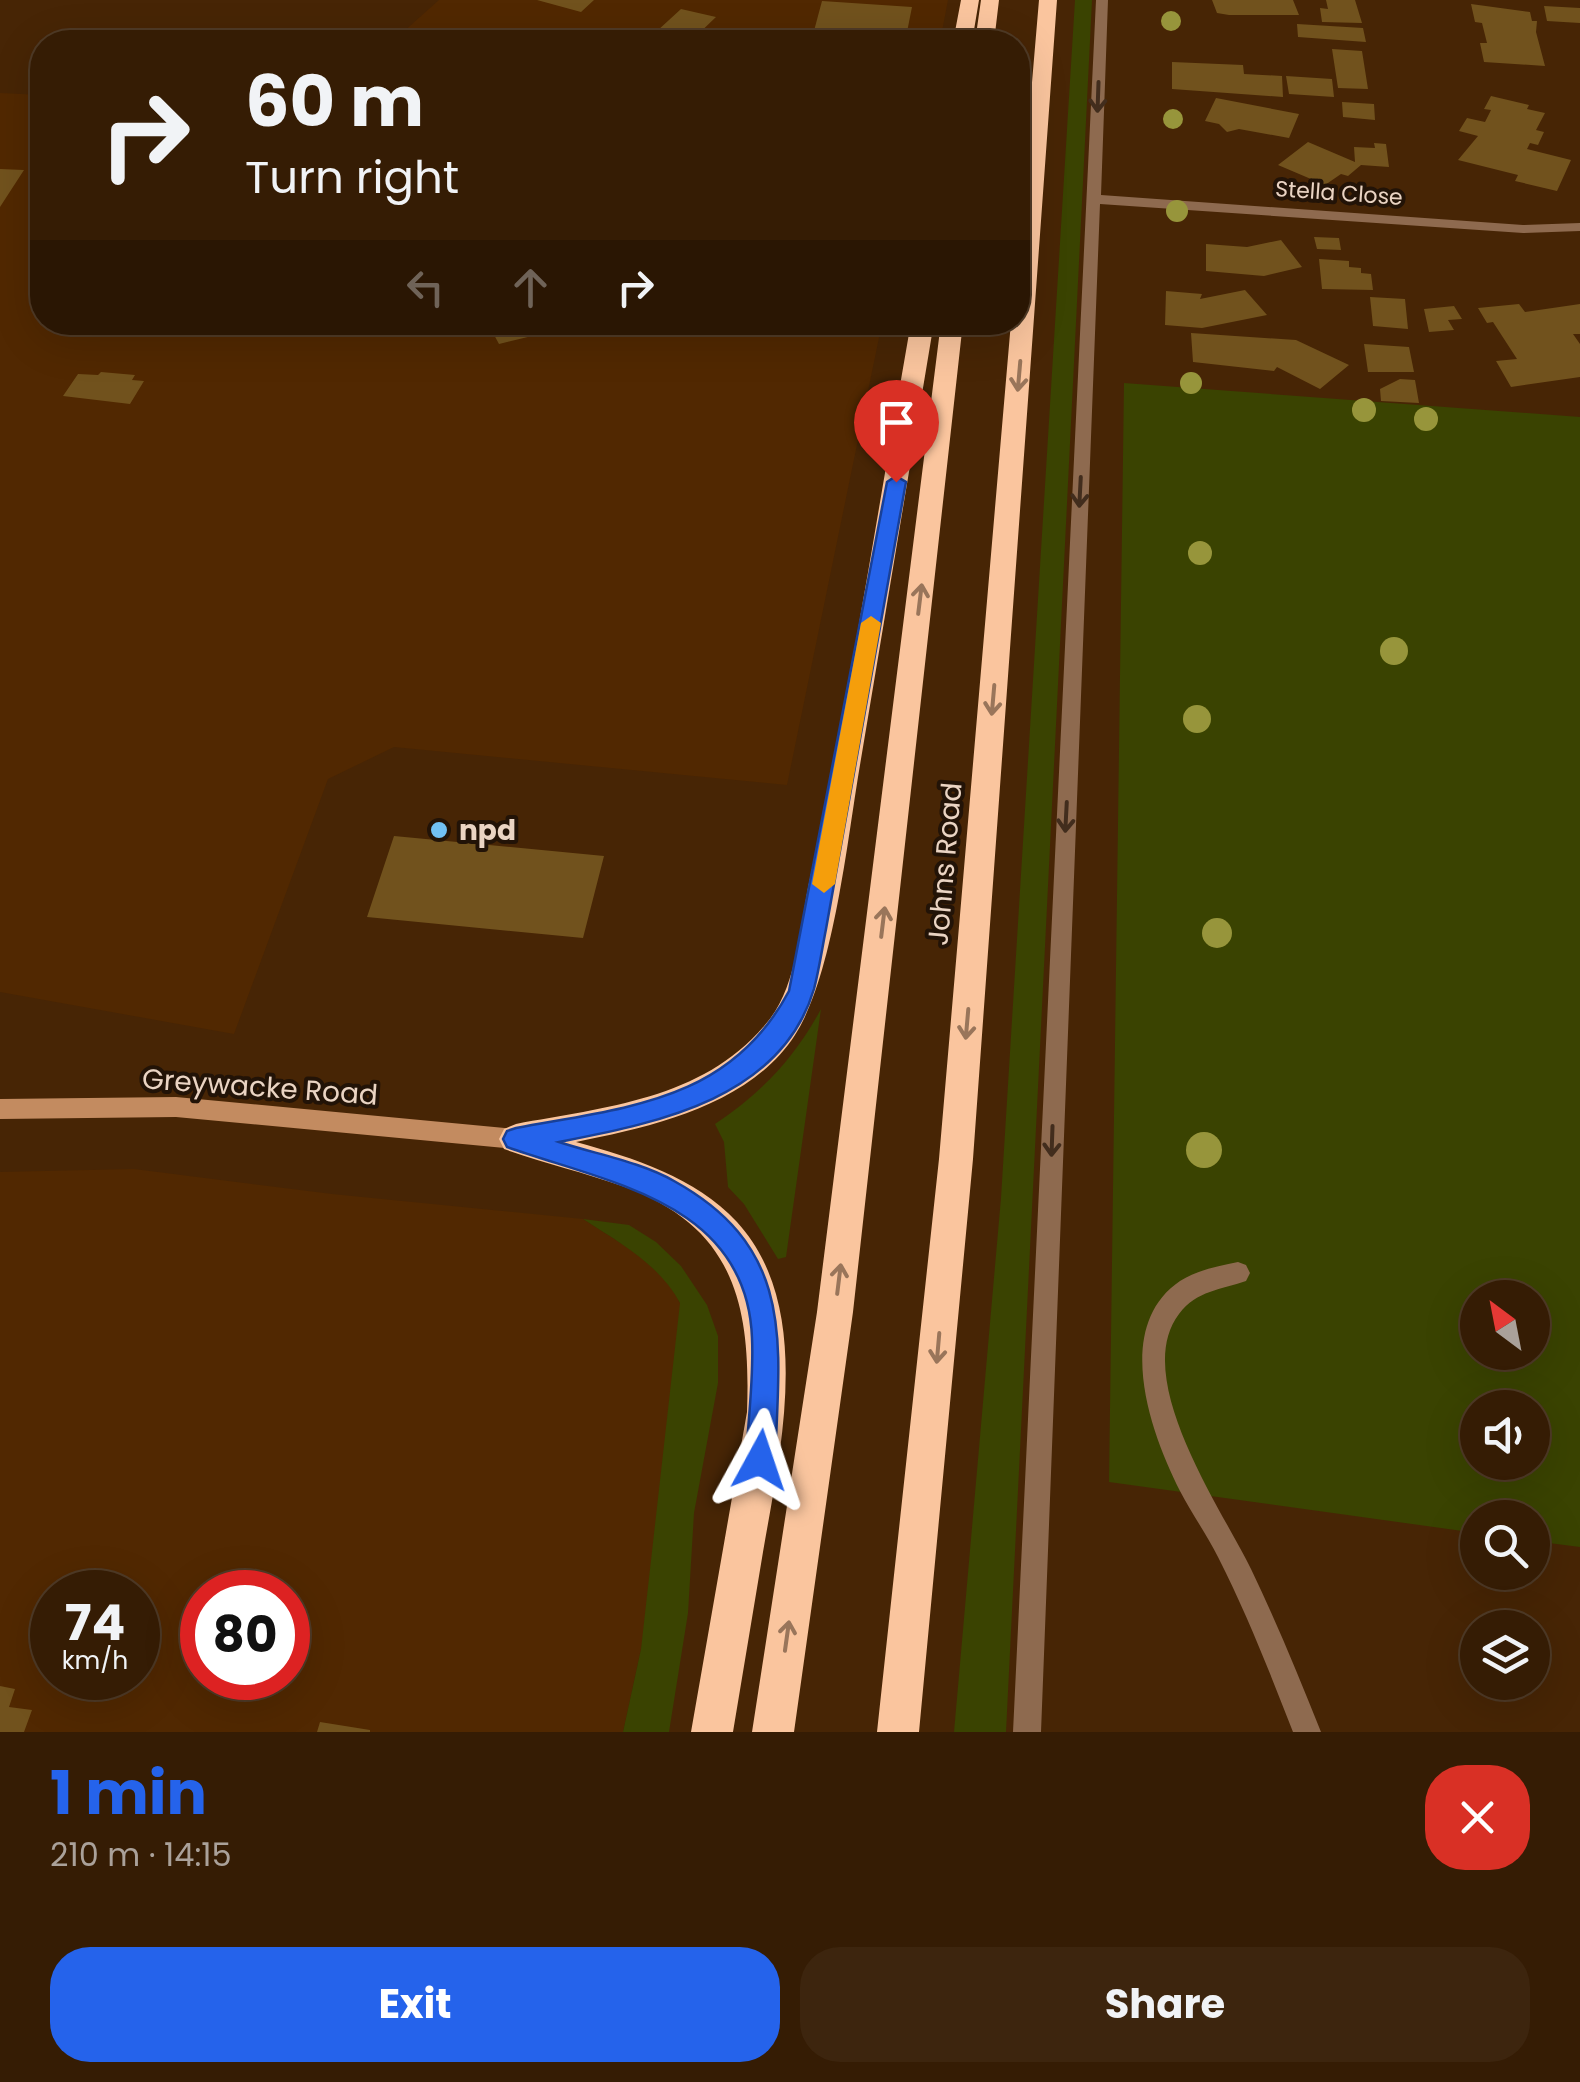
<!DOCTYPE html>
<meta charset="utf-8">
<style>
:root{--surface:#351c04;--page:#3d250e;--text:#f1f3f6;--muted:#aaa19a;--line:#4f3a26;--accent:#2563eb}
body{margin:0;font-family:Poppins,sans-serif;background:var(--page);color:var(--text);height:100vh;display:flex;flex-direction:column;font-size:38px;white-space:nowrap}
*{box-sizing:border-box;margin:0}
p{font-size:32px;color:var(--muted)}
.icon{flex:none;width:55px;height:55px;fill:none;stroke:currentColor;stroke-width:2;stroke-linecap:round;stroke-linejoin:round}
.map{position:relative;height:1732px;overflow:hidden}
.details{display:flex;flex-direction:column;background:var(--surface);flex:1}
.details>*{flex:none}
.top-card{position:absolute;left:30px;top:30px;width:1000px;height:305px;border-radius:40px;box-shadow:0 10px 40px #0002,0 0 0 2px var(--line);background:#351c04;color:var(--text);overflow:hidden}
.needle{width:65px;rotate:328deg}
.tools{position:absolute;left:1460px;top:1280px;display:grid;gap:20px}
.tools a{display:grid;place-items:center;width:90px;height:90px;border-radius:50%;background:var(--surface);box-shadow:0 10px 40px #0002,0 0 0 2px var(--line);font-size:50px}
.speed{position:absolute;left:30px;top:1570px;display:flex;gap:20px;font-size:50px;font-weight:700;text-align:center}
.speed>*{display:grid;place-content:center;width:130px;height:130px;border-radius:50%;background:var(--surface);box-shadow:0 10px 40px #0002,0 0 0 2px var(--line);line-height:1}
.speed small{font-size:25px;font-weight:400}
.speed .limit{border:15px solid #d22;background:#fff;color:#111}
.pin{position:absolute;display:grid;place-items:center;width:85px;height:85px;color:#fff;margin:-102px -42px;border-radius:50% 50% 50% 0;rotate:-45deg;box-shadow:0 0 10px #0007}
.pin .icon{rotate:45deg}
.me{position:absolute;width:110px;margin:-55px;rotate:5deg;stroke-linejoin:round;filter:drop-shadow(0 0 8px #0008)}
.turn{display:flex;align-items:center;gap:35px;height:210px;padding:0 50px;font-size:45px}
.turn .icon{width:130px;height:130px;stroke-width:2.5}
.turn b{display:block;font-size:70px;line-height:85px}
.lanes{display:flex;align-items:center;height:95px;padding:0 50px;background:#0003;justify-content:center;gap:50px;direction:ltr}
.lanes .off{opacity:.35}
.round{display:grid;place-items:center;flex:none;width:105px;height:105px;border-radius:40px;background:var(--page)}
.overview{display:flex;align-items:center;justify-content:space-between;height:170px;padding:0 50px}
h1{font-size:60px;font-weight:700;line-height:75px;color:var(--accent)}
.primary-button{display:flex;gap:20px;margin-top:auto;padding:20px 50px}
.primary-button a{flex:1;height:115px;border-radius:40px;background:var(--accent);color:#fff;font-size:40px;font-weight:700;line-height:115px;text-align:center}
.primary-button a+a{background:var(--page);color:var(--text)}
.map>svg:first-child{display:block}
.built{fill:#512801;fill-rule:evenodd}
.green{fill:#3a4301;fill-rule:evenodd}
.building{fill:#71521d}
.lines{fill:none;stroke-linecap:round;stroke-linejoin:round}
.lane{fill:#8e6a4f;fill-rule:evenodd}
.street{fill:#8e6a4f;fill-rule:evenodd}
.secondary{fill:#c38b60;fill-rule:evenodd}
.highway{fill:#fac59e;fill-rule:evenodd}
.tree{fill:#97953b}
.oneway{stroke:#422d1d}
.oneway2{stroke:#99755a}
.route{fill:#2563eb;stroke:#184099;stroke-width:2.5}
.slow{fill:#f59e0b}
.poi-dot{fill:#71c1f4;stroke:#221307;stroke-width:4}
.labels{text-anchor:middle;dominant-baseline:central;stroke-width:8;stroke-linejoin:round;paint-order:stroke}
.far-street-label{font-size:22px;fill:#ead4c3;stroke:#221307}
.poi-label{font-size:28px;font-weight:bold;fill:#ead4c3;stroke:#221307;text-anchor:start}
.street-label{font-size:28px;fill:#ead4c3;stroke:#221307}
</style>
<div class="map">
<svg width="1580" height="1732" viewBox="0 0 1580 1732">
<rect width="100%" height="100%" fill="#472505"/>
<path class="built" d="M439,0H948L940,42H392Z
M0,93L42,95V322L882,323L787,785L394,747L328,779L234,1034L0,992Z
M134,1169L332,1194L583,1219L633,1251L669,1282L694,1330L641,1649L623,1732H0V1172ZM52,1592H138V1678H52ZM202,1592H288V1678H202Z"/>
<path class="green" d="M1075,0H1092L1006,1732H954L1001,1198Z
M1124,383L1580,417V1547L1533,1541L1532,1518H1478L1477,1533L1109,1482ZM1478,1298H1532V1352H1478ZM1478,1408H1532V1462H1478Z
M821,1009L786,1257L778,1259L744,1204L728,1187L724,1142L715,1124C761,1093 794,1059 821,1009Z
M583,1219L629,1225L656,1242L681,1266L707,1305L718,1336V1383L694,1513L688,1613L669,1732H623L641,1649L680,1303C659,1264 620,1243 583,1219Z"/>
<path class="building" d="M537,0H594L581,12Z
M1212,0H1293L1299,15H1229L1217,13Z
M1326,0H1355L1362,23L1322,22L1320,8L1328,9Z
M822,1L912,7L905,42H811Z
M1471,4L1530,12L1532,21H1537L1536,32L1545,66L1484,62L1480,43H1487L1482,23L1475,22Z
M1544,6L1580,8V23L1547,21Z
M681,9L716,17L690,42H645Z
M1297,24L1363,28L1366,42L1298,37Z
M1332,49L1362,51L1368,89L1338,88Z
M1172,62L1243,65L1244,74L1282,76L1283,97L1172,89Z
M1286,76L1332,79L1334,97L1289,94Z
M1491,96L1529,105L1527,109L1545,113L1536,130L1544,132L1538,145L1530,143L1527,149L1571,160L1557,191L1515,181L1518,175L1458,160L1478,136L1459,131L1467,118L1485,122L1491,110L1484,109Z
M1216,98L1299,114L1289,138L1239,129L1227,132L1219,124L1205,121Z
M1342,102L1374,104L1375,120L1343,117Z
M1308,142L1355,162L1354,147L1375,148L1374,143L1386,144L1389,167L1361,165L1348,176L1341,174L1325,185L1278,165Z
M0,169L24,170L0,207Z
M1314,237L1339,238L1341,250L1317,249Z
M1281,240L1302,267L1264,276L1206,271V244L1247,247Z
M1319,259L1349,261V267L1361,268V273L1371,274L1373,290L1322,289Z
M1245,290L1267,315L1202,328L1165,325L1166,291L1202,294L1200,299Z
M1370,297L1405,299L1408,329L1373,326Z
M1519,304L1525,312L1580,304V334H1573L1580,344V377L1511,387L1496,361L1517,359L1493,322L1487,323L1478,308Z
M1454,306L1462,319L1448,320L1454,330L1429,332L1424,309Z
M487,322H582V324L499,344Z
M1191,333L1296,340L1349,365L1320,389L1277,367L1274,371L1193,362Z
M1364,344L1409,347L1414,372H1368Z
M101,372L135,375L132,380L144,381L130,404L63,396L78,374L98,375Z
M1400,379L1415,380L1419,403L1381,401L1380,389Z
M394,836L604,856L583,938L367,917Z
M0,1686L15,1689L9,1707L32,1710L24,1732H0Z
M320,1722L370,1730V1732H317Z"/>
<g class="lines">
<path class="lane" d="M1238,1262L1246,1265L1250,1273L1246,1281C1221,1290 1197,1290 1179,1314C1130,1378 1223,1511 1251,1569C1277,1623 1299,1677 1321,1732H1293C1270,1673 1247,1614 1218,1557C1207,1535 1192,1514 1180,1491C1151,1434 1112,1327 1180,1281C1197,1270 1219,1266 1238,1262Z"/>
<path class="street" d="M1096,0H1108L1101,195L1523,225L1580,223V231L1523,233L1100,204L1041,1732H1013Z"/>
<path class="secondary" d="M176,1097L516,1129L524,1132L527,1139L524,1146L516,1149L176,1117L0,1119V1099Z"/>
<path class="highway" d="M961,0H979L972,42H953Z
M981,0H999L994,42H975Z
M1039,0H1057L973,1159L919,1732H877L939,1159L1011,322H1018V247Z
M911,322H934C909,472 884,622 859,771C847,843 833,976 795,1035C750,1105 652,1127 576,1142C634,1158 695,1177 737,1222C815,1307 780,1452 763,1552C753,1612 743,1672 733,1732H691L747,1412C751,1304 734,1226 622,1186C583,1172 543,1163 504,1149L499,1139L504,1129L516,1124C607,1107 707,1099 769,1020C797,985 800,926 809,883C849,698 878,509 911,322Z
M941,322H963L853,1312L794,1732H752L817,1312Z"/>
</g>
<g class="tree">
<circle cx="1171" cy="21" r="10"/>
<circle cx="1173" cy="119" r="10"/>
<circle cx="1177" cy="211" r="11"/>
<circle cx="1191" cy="383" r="11"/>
<circle cx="1364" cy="410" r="12"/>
<circle cx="1426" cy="419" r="12"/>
<circle cx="1200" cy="553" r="12"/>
<circle cx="1394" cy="651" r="14"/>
<circle cx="1197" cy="719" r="14"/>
<circle cx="1217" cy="933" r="15"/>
<circle cx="1204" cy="1150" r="18"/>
</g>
<defs><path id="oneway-shaft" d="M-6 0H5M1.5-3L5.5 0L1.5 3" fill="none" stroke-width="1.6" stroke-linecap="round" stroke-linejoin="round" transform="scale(2.5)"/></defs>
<g class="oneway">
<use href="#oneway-shaft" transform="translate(1098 97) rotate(92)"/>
<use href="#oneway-shaft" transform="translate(1080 492) rotate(93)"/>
<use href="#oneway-shaft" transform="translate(1066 817) rotate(93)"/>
<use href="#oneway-shaft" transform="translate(1052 1141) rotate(92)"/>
</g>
<g class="oneway2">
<use href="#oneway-shaft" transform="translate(1019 376) rotate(95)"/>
<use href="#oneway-shaft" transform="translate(920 599) rotate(-83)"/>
<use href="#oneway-shaft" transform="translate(993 700) rotate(95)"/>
<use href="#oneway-shaft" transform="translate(883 922) rotate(-83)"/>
<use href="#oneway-shaft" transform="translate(967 1024) rotate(95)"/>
<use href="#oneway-shaft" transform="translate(839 1279) rotate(-83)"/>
<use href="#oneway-shaft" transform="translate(938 1348) rotate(95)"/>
<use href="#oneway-shaft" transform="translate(787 1636) rotate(-82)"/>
</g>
<path class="route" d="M896,476L906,482L826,929C822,949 819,970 814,989C781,1100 655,1123 559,1142C595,1154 641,1162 674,1181C795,1248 780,1341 775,1460L771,1470L760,1474L750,1470L746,1460C748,1420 754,1378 752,1338C747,1202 608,1183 507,1147L503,1139L507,1131L516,1128C627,1107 730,1102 789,991L887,482Z"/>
<path class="slow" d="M871,616L881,623L835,884L824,893L812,884L861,623Z"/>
<circle class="poi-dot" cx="439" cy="830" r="10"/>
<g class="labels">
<g class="far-street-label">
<text transform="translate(1339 193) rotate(4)">Stella Close</text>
</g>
<g class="poi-label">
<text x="459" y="830">npd</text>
</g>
<g class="street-label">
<text transform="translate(945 864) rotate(-85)">Johns Road</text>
<text transform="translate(260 1087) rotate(4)">Greywacke Road</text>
</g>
</g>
</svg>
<div class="tools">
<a><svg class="needle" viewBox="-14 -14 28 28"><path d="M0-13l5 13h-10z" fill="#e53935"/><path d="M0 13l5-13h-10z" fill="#aaa19a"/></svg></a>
<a><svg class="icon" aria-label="sound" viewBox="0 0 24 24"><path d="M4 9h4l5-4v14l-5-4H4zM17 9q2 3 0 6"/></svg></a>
<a><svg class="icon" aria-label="search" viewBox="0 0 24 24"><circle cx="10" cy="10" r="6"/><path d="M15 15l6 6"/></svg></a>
<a><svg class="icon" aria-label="layers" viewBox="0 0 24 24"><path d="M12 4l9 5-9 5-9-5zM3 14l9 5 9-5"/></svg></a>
</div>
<div class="speed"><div>74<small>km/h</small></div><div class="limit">80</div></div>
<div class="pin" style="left:896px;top:482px;background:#d93025"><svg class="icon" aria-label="arrive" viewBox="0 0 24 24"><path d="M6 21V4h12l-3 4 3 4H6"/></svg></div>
<svg class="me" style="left:760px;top:1460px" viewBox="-20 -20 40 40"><path d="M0-17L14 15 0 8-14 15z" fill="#2563eb" stroke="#fff" stroke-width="4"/></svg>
<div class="top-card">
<div class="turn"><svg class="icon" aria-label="right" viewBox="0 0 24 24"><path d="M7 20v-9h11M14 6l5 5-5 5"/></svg><div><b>60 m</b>Turn right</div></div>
<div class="lanes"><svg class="icon off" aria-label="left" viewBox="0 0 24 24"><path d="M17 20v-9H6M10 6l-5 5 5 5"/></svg><svg class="icon off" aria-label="ahead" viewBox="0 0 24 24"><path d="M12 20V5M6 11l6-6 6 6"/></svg><svg class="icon" aria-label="right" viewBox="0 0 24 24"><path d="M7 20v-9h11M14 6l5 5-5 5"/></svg></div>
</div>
</div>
<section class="details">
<div class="overview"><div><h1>1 min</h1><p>210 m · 14:15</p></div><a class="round" style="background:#d93025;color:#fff"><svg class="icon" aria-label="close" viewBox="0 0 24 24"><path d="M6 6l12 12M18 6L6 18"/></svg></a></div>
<div class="primary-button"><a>Exit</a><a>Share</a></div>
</section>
